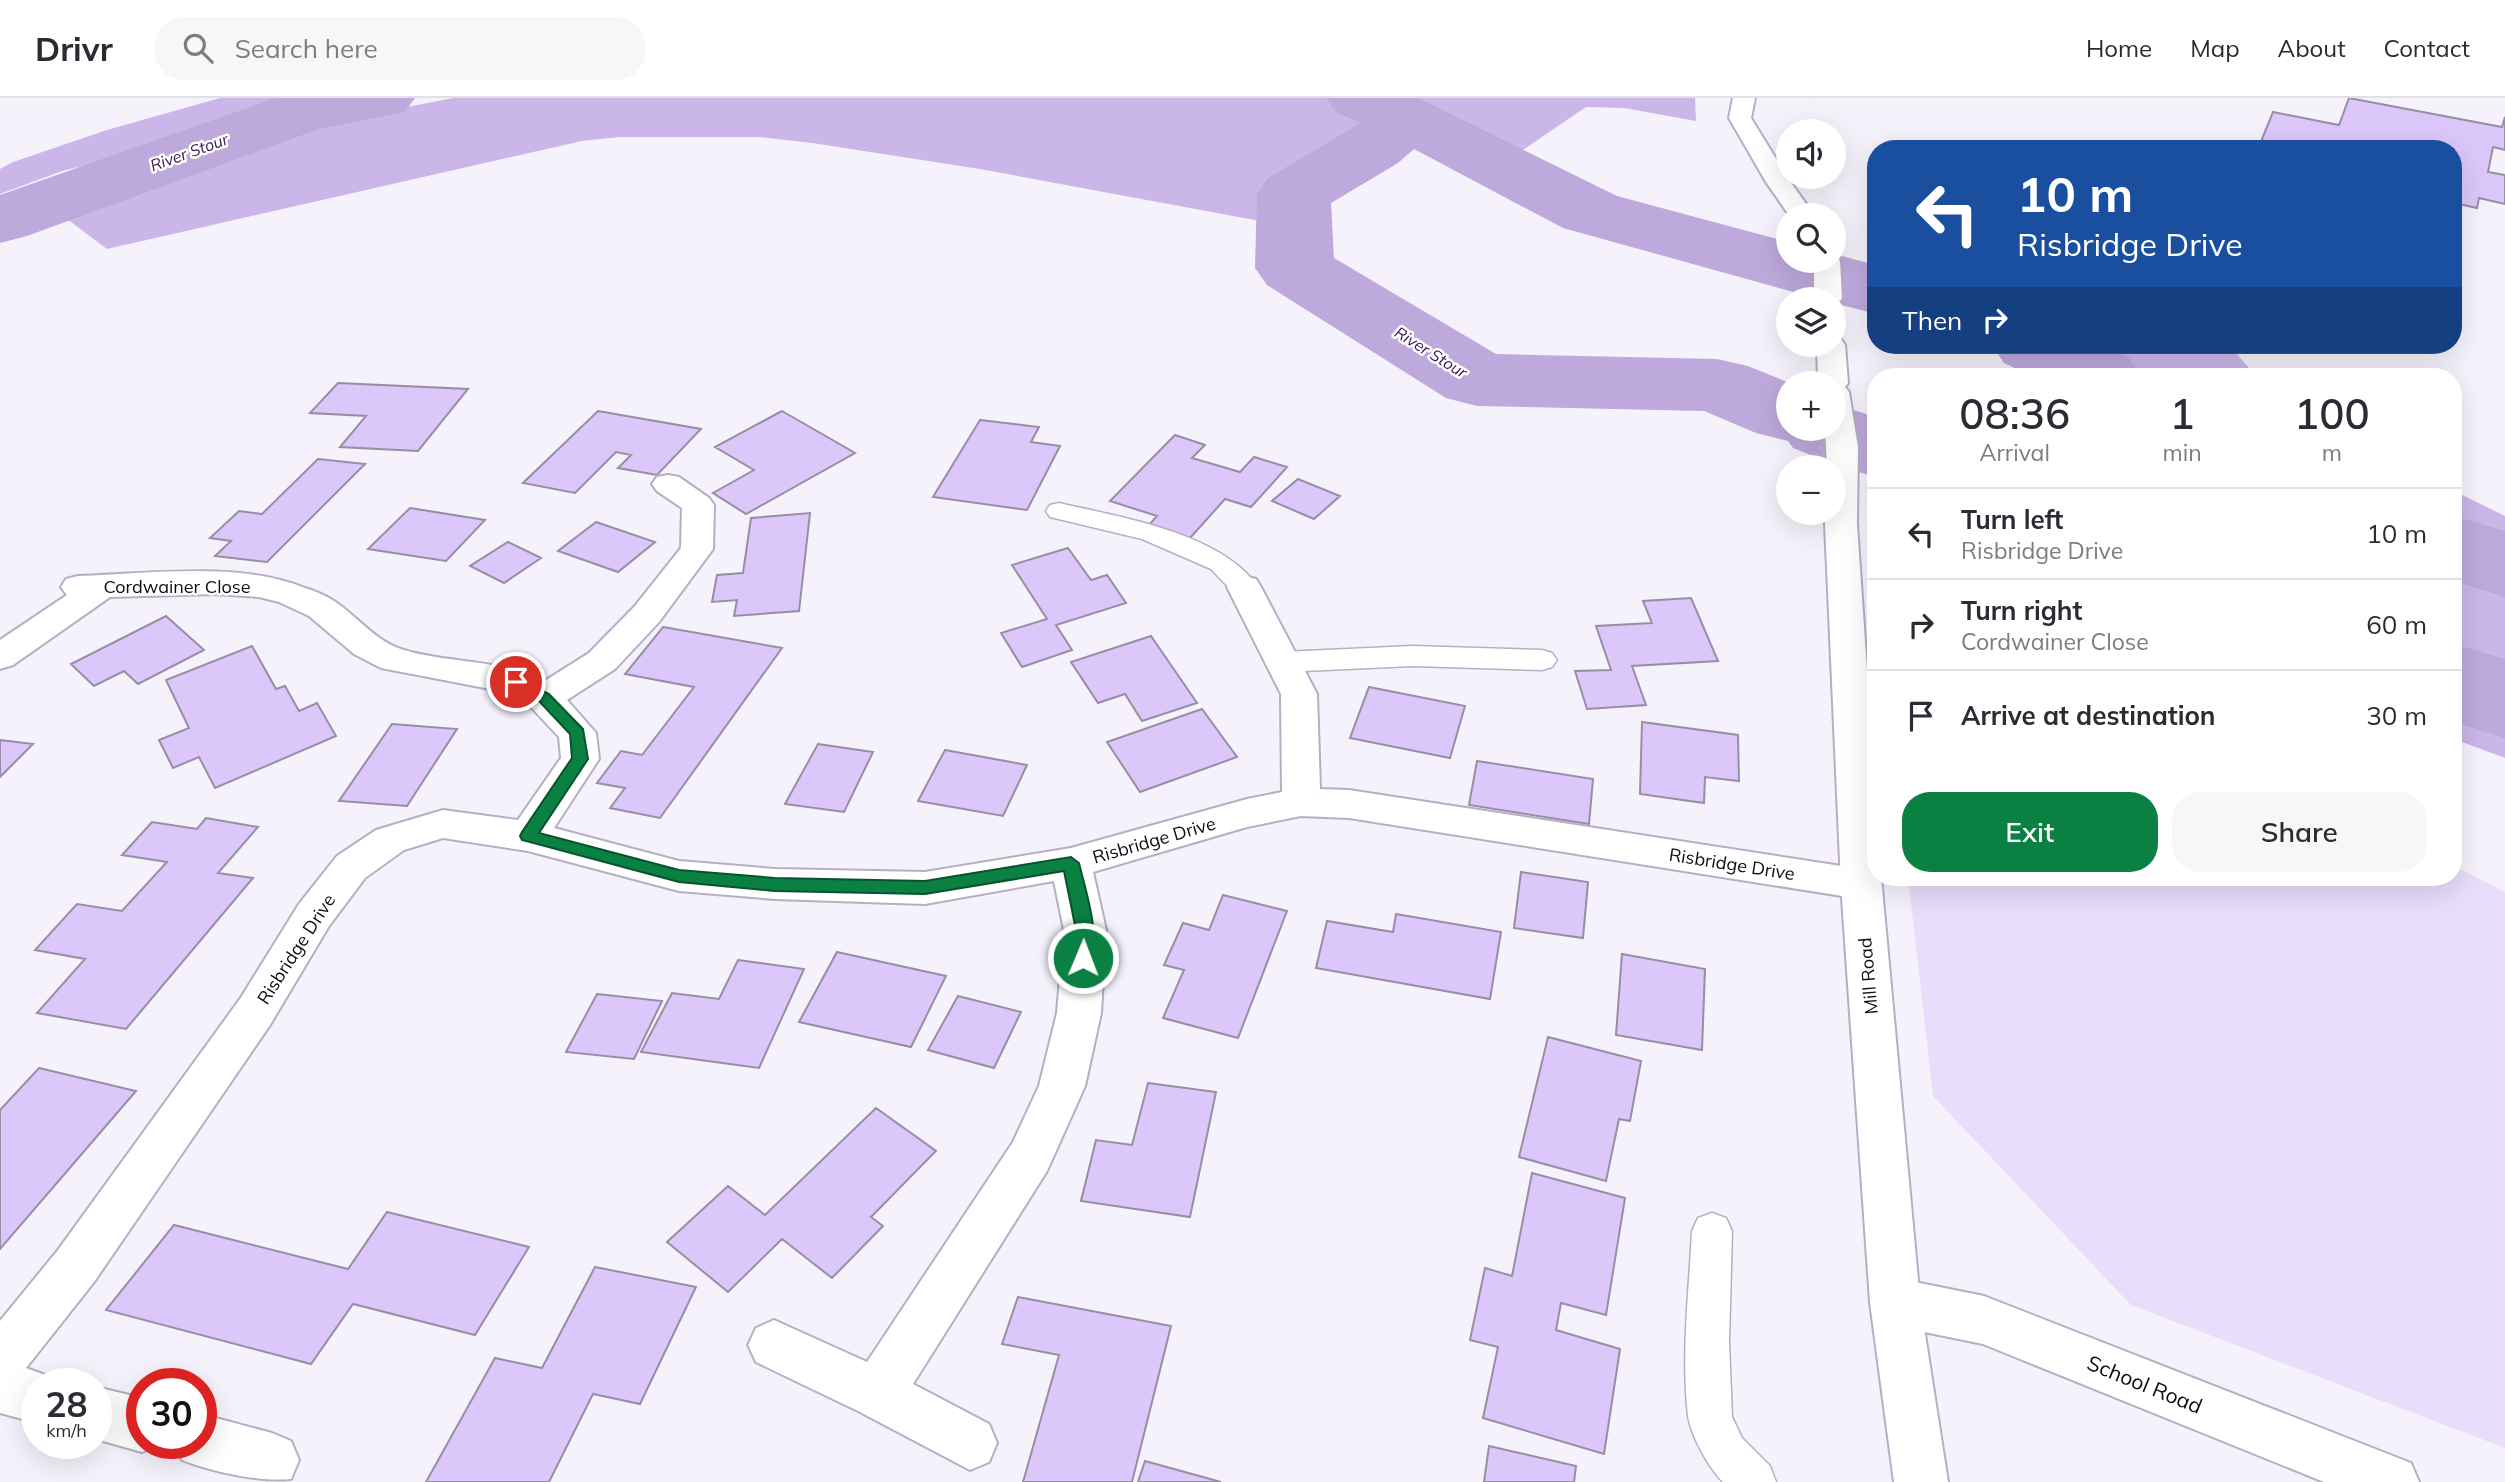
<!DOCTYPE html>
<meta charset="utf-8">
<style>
:root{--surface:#fff;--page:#f7f7f7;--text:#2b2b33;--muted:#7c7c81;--line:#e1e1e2;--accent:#0b8043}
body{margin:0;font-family:Mulish,sans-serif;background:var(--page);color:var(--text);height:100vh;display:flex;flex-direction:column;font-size:26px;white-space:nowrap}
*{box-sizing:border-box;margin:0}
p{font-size:23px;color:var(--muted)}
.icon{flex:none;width:38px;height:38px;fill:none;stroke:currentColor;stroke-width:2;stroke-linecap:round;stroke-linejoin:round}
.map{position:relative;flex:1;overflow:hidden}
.panel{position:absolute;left:1867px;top:270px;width:595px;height:518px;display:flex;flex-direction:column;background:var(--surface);border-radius:28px;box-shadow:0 7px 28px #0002}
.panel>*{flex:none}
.hud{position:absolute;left:1867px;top:42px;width:595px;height:214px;border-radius:28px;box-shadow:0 7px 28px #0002;background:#1a4fa0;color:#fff;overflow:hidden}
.fabs{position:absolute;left:1776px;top:21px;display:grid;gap:14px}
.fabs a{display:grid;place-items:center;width:70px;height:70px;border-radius:50%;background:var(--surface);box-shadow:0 7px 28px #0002;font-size:35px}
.speed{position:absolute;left:21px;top:1270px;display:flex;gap:14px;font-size:35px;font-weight:700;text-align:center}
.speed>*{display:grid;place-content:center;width:91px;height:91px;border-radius:50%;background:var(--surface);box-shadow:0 7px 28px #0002;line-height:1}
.speed small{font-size:18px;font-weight:400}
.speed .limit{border:10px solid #d22;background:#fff;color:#111}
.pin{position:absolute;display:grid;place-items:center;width:60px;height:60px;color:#fff;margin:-30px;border:4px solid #fff;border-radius:50%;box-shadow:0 2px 7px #0007}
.me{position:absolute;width:77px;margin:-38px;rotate:1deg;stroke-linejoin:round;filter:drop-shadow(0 0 5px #0008)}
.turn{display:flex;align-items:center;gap:24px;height:147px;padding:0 35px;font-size:32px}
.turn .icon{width:91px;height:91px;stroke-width:2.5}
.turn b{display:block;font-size:49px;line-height:60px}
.then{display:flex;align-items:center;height:66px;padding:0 35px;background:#0003;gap:14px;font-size:26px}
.eta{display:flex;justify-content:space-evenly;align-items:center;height:119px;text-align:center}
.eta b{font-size:42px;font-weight:600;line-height:49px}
.button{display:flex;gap:14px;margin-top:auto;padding:14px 35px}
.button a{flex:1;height:80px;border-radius:28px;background:var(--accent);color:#fff;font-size:28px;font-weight:600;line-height:80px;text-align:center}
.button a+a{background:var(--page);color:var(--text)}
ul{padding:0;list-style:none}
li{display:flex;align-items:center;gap:21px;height:91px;padding:0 35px;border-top:2px solid var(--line)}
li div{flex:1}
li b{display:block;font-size:26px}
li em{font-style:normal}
header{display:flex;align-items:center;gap:42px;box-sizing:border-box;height:98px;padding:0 35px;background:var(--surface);border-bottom:2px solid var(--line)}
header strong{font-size:33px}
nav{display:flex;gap:38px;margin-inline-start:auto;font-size:24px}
.search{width:490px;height:63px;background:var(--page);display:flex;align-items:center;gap:18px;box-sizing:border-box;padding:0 24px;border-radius:28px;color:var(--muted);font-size:26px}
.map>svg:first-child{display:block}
.green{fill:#e8ddfa}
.forest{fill:#cab6e9}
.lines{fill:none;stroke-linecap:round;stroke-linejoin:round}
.river{fill:#bda9db;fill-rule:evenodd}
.building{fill:#dbc7fa;stroke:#978ea5;stroke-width:2}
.service-casing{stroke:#b7aec6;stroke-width:3}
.minor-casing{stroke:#b7aec6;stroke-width:4}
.tertiary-casing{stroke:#b7aec6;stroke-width:4}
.service{fill:#fff;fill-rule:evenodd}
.minor{fill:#fff;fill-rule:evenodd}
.tertiary{fill:#fff;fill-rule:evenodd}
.route{fill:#0b8043;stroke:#07532c;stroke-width:2}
.labels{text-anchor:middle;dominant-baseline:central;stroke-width:5;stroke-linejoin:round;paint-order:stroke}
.far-water-label{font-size:16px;font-style:italic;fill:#361954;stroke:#fff}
.street-label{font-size:18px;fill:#0e0b13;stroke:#fff}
.near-street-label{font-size:21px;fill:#0e0b13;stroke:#fff}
</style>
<header>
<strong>Drivr</strong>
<div class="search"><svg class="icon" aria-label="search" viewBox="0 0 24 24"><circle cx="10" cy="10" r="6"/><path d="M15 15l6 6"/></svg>Search here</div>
<nav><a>Home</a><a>Map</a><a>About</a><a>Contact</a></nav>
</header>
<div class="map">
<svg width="2505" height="1384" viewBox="0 0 2505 1384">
<rect width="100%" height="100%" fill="#f6f2fc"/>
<path class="green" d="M2454,768L2505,794V1350L2131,1207L1933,998L1908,779H2454Z"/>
<path class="forest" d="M220,0H362L62,73L0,96V71L13,64L107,32Z
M453,0H1336L1433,43L1340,67L1323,75L1292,129L980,71L812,45L760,39H620L582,43L107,151L39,100L85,82L148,70L295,31Z
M1380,0H1695L1696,23L1624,10L1586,9L1511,60L1479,48L1455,32Z
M2084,247H2229L2256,278H2151Z
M2454,393L2505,418V459L2454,436Z
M2454,470L2505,492V590L2454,569Z
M2454,605L2505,626V660L2454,641Z"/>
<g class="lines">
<path class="river" d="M276,0H415L405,14L319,31L27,138L0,145V97Z
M1326,0H1418L1617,98L1788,144V163H1834V156L1876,167V216L1834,205V201H1819L1563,130L1414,51L1398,65L1331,105L1334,160L1496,256L1717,261L1748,268L1790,285L1788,331H1834V306L1876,319V379L1844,370L1793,350L1788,343L1756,335L1704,313L1477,308L1446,300L1267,187L1255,170L1257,96L1268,80L1361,25L1336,14Z
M1992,247H2101L2129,260L2141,278H2031L2004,265Z
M2454,418L2505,433V499L2454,483Z
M2454,546L2505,561V640L2454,624Z"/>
</g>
<path class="building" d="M2349,0L2502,29L2505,19V52L2493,49L2488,74L2505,77V106L2479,100L2477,110L2454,105V51H2258L2273,14L2339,27Z
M338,285L468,291L418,353L340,349L366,318L310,315Z
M598,313L701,331L657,377L618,370L631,357L616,354L575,395L523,385Z
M782,313L855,355L746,416L713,395L754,372L715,349Z
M980,322L1039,329L1031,344L1060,348L1027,412L933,399Z
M1175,337L1205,347L1192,360L1240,374L1254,359L1287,369L1251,409L1225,401L1190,440L1149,427L1157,418L1110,403Z
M318,361L365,366L267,464L215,458L231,443L210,440L239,413L262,416Z
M1298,381L1340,398L1314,421L1272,403Z
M410,410L485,422L446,463L368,451Z
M810,415L799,513L734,518L737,502L712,504L717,477L743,475L751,420Z
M596,424L655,444L618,474L558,453Z
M508,444L541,460L504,485L470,468Z
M1068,450L1091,482L1107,477L1126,505L1056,527L1072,552L1022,569L1001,535L1047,521L1012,467Z
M1691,500L1718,563L1632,568L1646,607L1587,611L1575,573L1611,572L1596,528L1652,525L1643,503Z
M166,518L204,552L138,586L124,573L94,588L71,566Z
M663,529L782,550L660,720L610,710L625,690L597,685L621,653L642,657L694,589L625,576Z
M1151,538L1197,605L1142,623L1125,596L1098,605L1071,564Z
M252,548L276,591L285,588L299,613L317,605L336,638L215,690L199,659L173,670L159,642L189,630L166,582Z
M1369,589L1465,608L1450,660L1350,640Z
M1202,611L1237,659L1140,694L1107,644Z
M1642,624L1738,637L1739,683L1705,679L1704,705L1640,696Z
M392,626L457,631L407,708L339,703Z
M0,642L33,646L0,679Z
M818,646L873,654L844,714L785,706Z
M945,652L1027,667L1003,718L918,703Z
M1477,663L1593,681L1589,726L1469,707Z
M206,720L258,729L218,775L253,780L126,931L37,915L85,861L35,852L77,806L122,813L167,764L122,757L152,724L197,731Z
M1521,774L1588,784L1583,840L1514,830Z
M1223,797L1287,813L1238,940L1163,920L1184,872L1164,867L1183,825L1209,832Z
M1396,816L1501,834L1490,901L1316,870L1327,823L1393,834Z
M837,854L946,878L911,949L799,924Z
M1622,856L1705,871L1702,952L1616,937Z
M738,862L804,871L759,970L641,954L672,895L719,901Z
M597,896L662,903L634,961L566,954Z
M958,898L1021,914L994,970L928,952Z
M1548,939L1641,963L1630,1023L1619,1021L1606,1083L1519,1059Z
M39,970L136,993L0,1151V1012Z
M1148,985L1216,994L1190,1119L1081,1103L1096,1042L1132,1047Z
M876,1010L936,1053L871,1119L883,1128L832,1180L782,1141L728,1194L667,1144L728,1088L765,1117Z
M1532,1075L1625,1100L1606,1217L1561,1205L1556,1232L1620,1251L1604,1356L1483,1320L1498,1249L1470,1242L1485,1170L1512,1178Z
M387,1114L529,1149L475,1237L353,1206L311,1266L106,1212L174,1127L348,1171Z
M595,1169L696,1189L640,1306L593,1296L549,1384H426L495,1260L542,1270Z
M1018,1199L1171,1228L1132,1384H1023L1059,1257L1002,1246Z
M1489,1348L1576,1368L1574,1384H1484Z
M1145,1363L1221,1384H1138Z"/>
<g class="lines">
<defs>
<path id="service" d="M1059,405C1119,419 1222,435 1258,489L1254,495L1244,498L1234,495L1211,471L1142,441L1050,419L1046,413L1050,407Z
M1413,548L1542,552L1552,555L1557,562L1552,569L1542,572L1413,568L1283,574L1273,571L1268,564L1273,557L1283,554Z
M1712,1115L1726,1120L1732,1133L1729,1244L1732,1319L1742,1340L1770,1368L1776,1384H1723C1709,1370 1691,1338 1688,1318C1681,1257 1689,1193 1692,1133L1698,1120Z"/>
<path id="minor" d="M668,377L679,379L709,400L714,407L713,451L659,524L615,571L567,602L596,635L599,661L554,730L679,763L775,771L925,774L1071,750L1247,701L1282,694L1281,596L1227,489L1232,481L1244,478L1256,481L1261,489L1317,596L1320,691L1349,692L1861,771L1875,775L1881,786L1875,797L1861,801L1349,720L1301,718L1247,729L1093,774L1106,832L1101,915L1085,988L1047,1073L913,1286L989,1326L997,1345L989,1364L970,1372L858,1313L756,1264L748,1247L756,1230L774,1222L867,1264L1013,1044L1039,988L1057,915L1064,832L1054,783L925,806L775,801L679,793L528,753L443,740L404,752L365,780L329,828L270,927L94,1184L26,1270L56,1281L58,1286H37V1325L0,1315V1223L58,1152L240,901L299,806L337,758L376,732L443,712L518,722L561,660L559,639L531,609L506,594L381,570L354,556L309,518L279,504L259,499L215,496L110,499L13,567L0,571V542L67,497L61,489L66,481L78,478C148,476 240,463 305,490C315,493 326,498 334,503C358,519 376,544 404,552C449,566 501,560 543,584L589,555L635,508L681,450L682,410L657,393L652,386L657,379Z
M1895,1180L1984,1198L2411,1365L2419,1384H2324L1983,1246L1895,1228L1877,1221L1870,1204L1877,1187Z
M96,1289L142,1300V1346H161L142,1354L96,1341Z
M201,1316L272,1335L291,1343L299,1362L291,1381C259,1384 212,1374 182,1362L175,1346H201Z"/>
<path id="tertiary" d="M1733,0H1755L1751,20L1789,82L1814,117H1789L1766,84L1729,20Z
M1834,157L1840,163L1842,201L1834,208V201H1814V163H1834Z
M1834,239L1841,241L1845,247L1848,285L1845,289L1849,294L1858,349L1857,426L1876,706V779H1881L1920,1204L1948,1384H1894L1870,1204L1841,786L1825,426V415H1834V369H1827L1825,331H1834V285H1818L1817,247H1834Z"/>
</defs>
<use href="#service" class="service-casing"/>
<use href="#minor" class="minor-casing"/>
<use href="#tertiary" class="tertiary-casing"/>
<use href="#service" class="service"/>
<use href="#minor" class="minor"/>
<use href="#tertiary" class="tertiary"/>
</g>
<path class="route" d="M516,579L549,596L583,631L588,661L539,735L679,772L775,780L925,783L1071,759L1079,765C1085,791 1102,840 1089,865H1077L1074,860L1076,832L1064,773L925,796L775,793L679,784L522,742L520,738L522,734L572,660L570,636L539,603L511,588L508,584L511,581Z"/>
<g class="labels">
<g class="far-water-label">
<text transform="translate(189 54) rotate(-20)">River Stour</text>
<text transform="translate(1431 254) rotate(32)">River Stour</text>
</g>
<g class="street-label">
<text x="177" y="488">Cordwainer Close</text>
<text transform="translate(1154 742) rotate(-16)">Risbridge Drive</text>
<text transform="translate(1732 766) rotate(9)">Risbridge Drive</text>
<text transform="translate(296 851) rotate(-57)">Risbridge Drive</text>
<text transform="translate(1868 878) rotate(-95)">Mill Road</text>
</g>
<g class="near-street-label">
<text transform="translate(2145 1286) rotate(22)">School Road</text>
</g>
</g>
</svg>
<div class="fabs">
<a><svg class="icon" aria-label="sound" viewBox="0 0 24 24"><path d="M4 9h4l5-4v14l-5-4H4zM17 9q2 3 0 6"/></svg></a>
<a><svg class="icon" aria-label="search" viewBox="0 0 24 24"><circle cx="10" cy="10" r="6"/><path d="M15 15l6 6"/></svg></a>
<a><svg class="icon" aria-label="layers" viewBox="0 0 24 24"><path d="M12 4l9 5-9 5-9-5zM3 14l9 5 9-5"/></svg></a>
<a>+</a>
<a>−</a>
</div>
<div class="speed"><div>28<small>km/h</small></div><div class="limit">30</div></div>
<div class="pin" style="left:516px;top:584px;background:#d93025"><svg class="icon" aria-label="arrive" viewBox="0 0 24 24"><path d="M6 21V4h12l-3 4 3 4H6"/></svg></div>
<svg class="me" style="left:1083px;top:860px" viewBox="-20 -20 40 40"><circle r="17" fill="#0b8043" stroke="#fff" stroke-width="3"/><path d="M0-11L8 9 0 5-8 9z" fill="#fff"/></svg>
<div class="hud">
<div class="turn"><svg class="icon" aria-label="left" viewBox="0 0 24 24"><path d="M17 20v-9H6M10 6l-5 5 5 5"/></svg><div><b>10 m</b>Risbridge Drive</div></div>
<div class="then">Then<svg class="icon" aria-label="right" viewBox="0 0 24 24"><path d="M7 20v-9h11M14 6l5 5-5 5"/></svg></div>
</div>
<section class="panel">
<div class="eta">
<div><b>08:36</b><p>Arrival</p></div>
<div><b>1</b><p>min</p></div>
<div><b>100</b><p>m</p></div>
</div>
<ul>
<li><svg class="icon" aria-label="left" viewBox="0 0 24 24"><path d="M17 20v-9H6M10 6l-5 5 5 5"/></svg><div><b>Turn left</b><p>Risbridge Drive</p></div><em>10 m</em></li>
<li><svg class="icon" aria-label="right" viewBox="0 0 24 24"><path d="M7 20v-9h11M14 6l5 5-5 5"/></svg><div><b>Turn right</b><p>Cordwainer Close</p></div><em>60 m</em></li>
<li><svg class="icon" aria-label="arrive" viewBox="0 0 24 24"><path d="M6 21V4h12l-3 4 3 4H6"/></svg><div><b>Arrive at destination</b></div><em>30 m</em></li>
</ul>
<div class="button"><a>Exit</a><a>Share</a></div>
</section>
</div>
